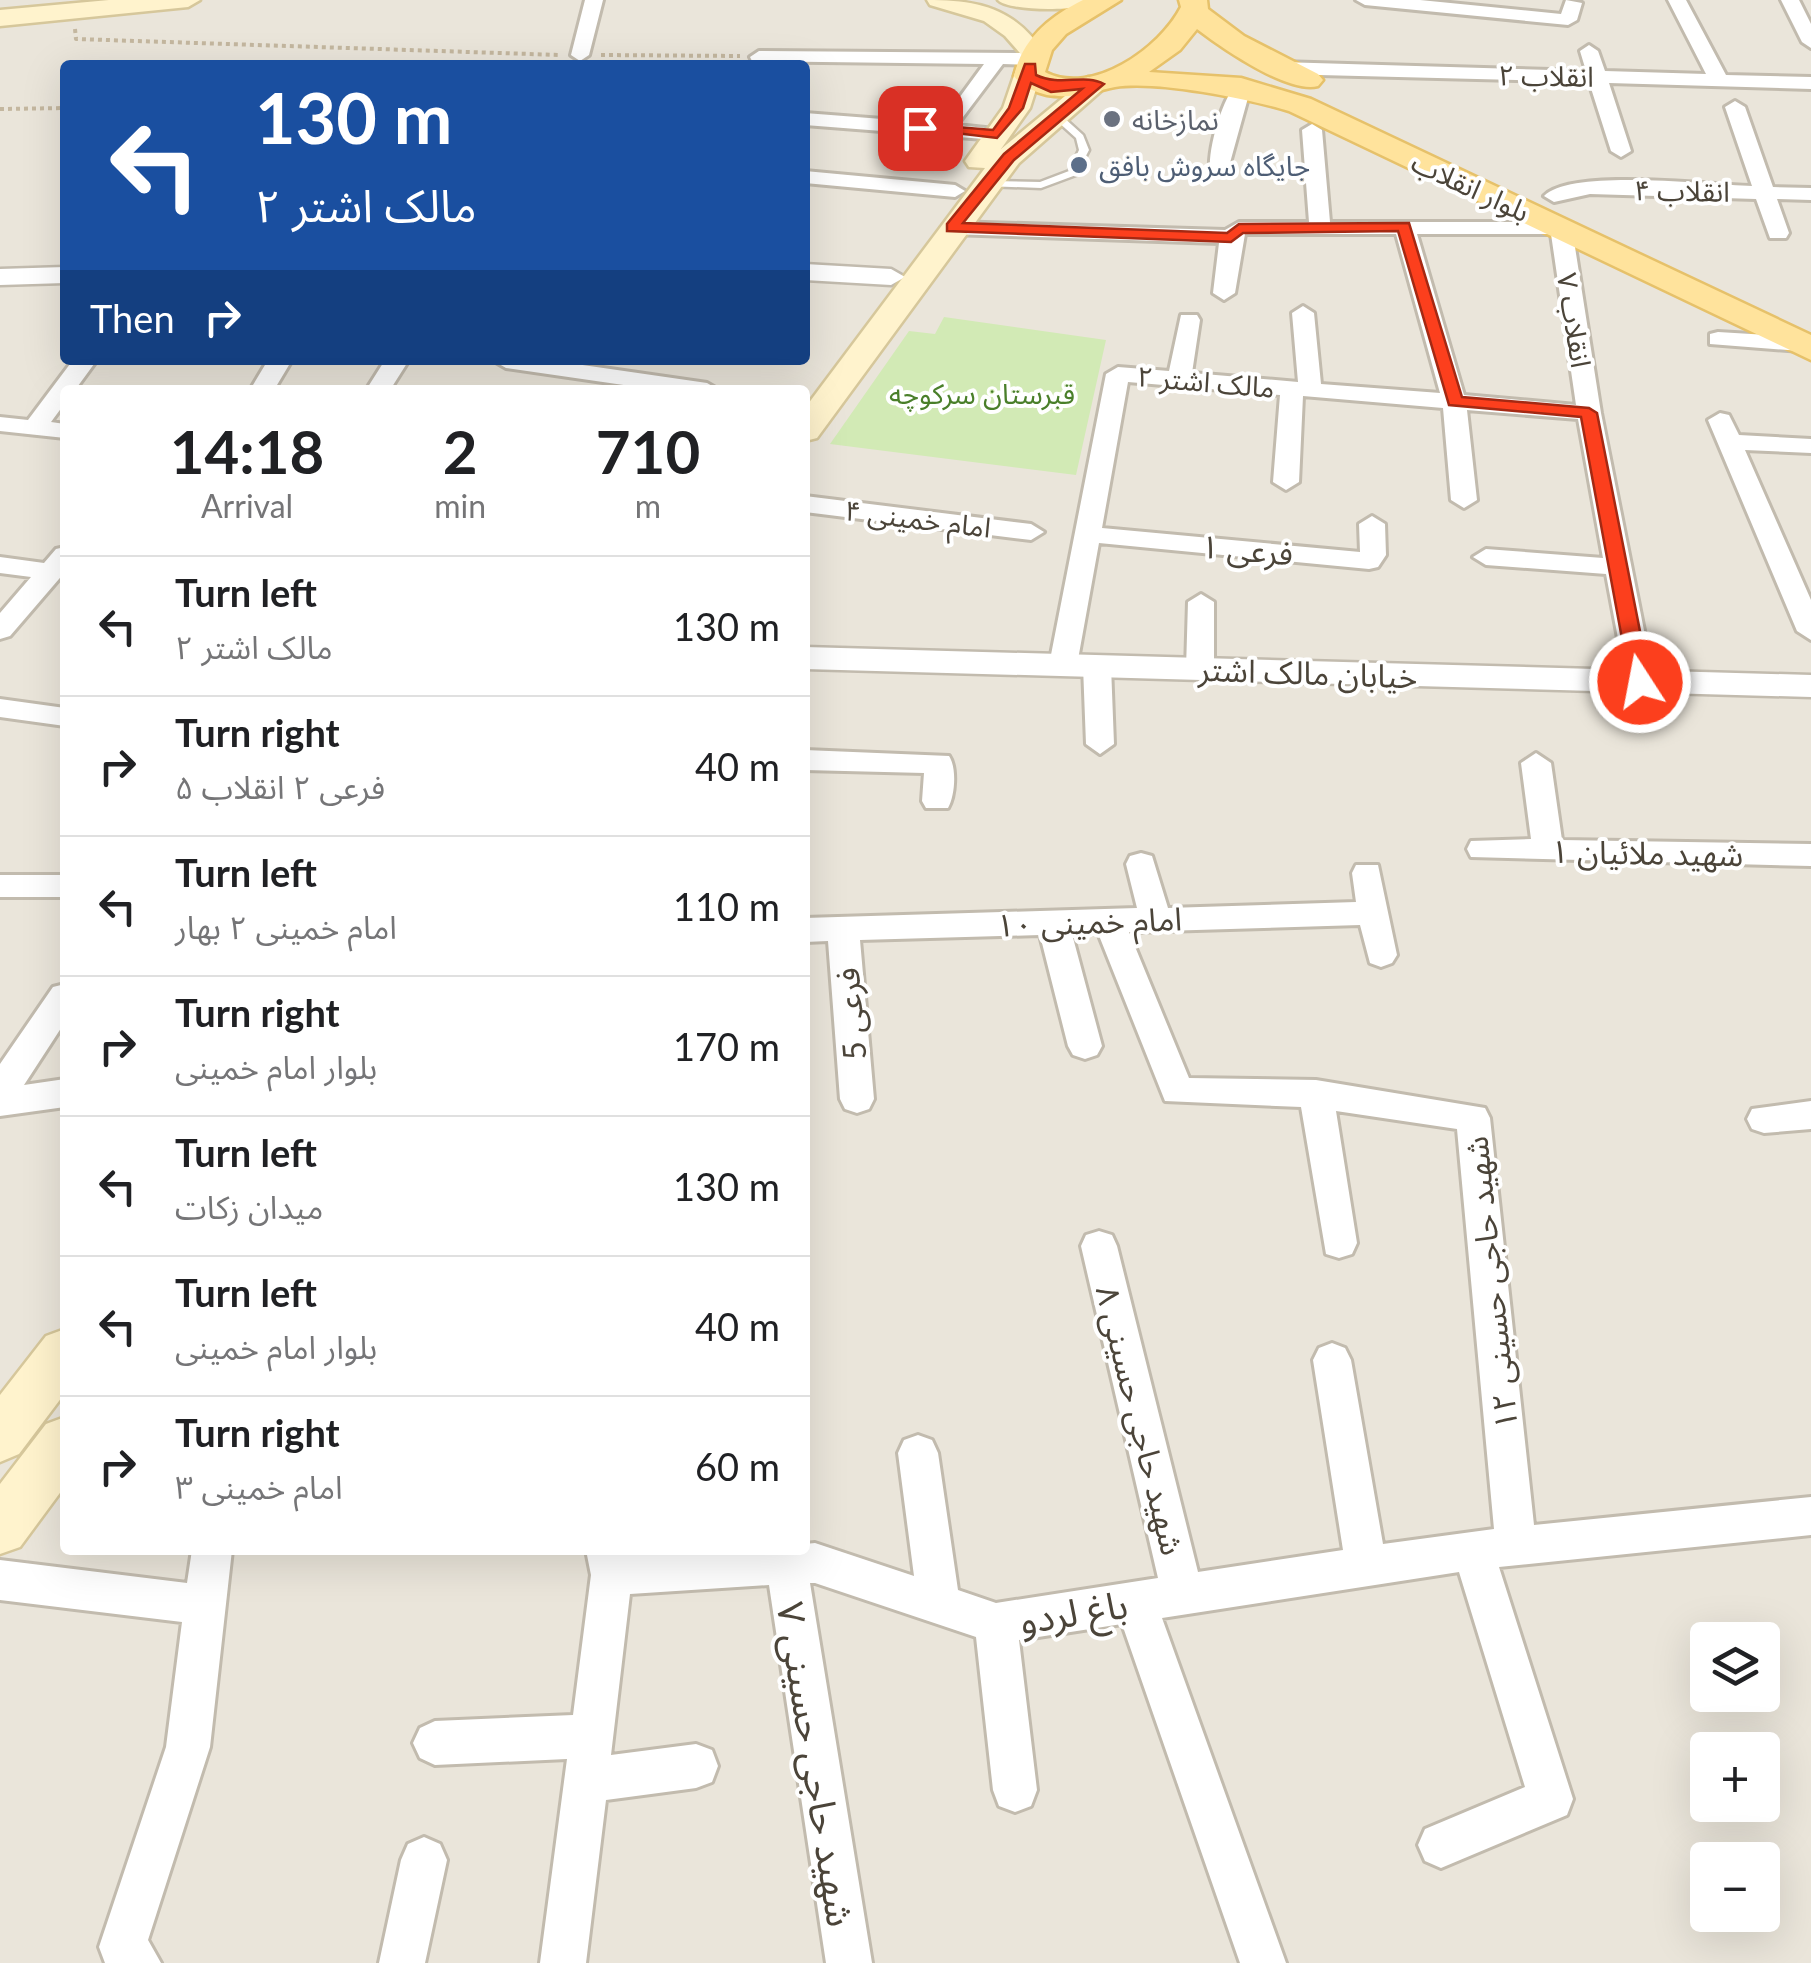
<!DOCTYPE html>
<meta charset="utf-8">
<style>
:root{--surface:#fff;--page:#f6f6f6;--text:#202124;--muted:#757577;--line:#e0e0e0}
body{margin:0;font-family:Lato,"Noto Sans Arabic",sans-serif;background:var(--page);color:var(--text);height:100vh;display:flex;flex-direction:column;font-size:38px;white-space:nowrap}
*{box-sizing:border-box;margin:0}
p{font-size:32px;color:var(--muted)}
.icon{flex:none;width:55px;height:55px;fill:none;stroke:currentColor;stroke-width:2;stroke-linecap:round;stroke-linejoin:round}
.map{position:relative;flex:1;overflow:hidden}
.details{position:absolute;left:60px;top:385px;width:750px;height:1170px;display:flex;flex-direction:column;background:var(--surface);border-radius:10px;box-shadow:0 10px 40px #0002}
.details>*{flex:none}
.banner{position:absolute;left:60px;top:60px;width:750px;height:305px;border-radius:10px;box-shadow:0 10px 40px #0002;background:#1a4fa0;color:#fff;overflow:hidden}
.controls{position:absolute;left:1690px;top:1622px;display:grid;gap:20px}
.controls a{display:grid;place-items:center;width:90px;height:90px;border-radius:10px;background:var(--surface);box-shadow:0 10px 40px #0002;font-size:50px}
.pin{position:absolute;display:grid;place-items:center;width:85px;height:85px;color:#fff;margin:-42px;border-radius:20px;box-shadow:0 5px 15px #0006}
.me{position:absolute;width:110px;margin:-55px;rotate:349deg;stroke-linejoin:round;filter:drop-shadow(0 0 8px #0008)}
.turn{display:flex;align-items:center;gap:35px;height:210px;padding:0 30px;font-size:45px}
.turn .icon{width:130px;height:130px;stroke-width:2.5}
.turn b{display:block;font-size:70px;line-height:85px}
.then{display:flex;align-items:center;height:95px;padding:0 30px;background:#0003;gap:20px;font-size:38px}
.eta{display:flex;justify-content:space-evenly;align-items:center;height:170px;text-align:center}
.eta b{font-size:60px;font-weight:700;line-height:70px}
ul{padding:0;list-style:none}
li{display:flex;align-items:center;gap:30px;height:140px;padding:0 30px;border-top:2px solid var(--line)}
li div{flex:1}
li b{display:block;font-size:38px}
li em{font-style:normal}
.map>svg:first-child{display:block}
.residential{fill:#eae5da;fill-rule:evenodd}
.green{fill:#d2eab5}
.lines{fill:none;stroke-linecap:round;stroke-linejoin:round}
.service-casing{stroke:#c2bbae;stroke-width:5}
.minor-casing{stroke:#c2bbae;stroke-width:6}
.tertiary-casing{stroke:#c2bbae;stroke-width:5}
.secondary-casing{stroke:#d6c79b;stroke-width:5}
.primary-casing{stroke:#e6c16a;stroke-width:5}
.path{stroke:#c4b79f;stroke-width:4;stroke-dasharray:4 4;stroke-linecap:butt}
.service{fill:#fff;fill-rule:evenodd}
.minor{fill:#fff;fill-rule:evenodd}
.tertiary{fill:#fff;fill-rule:evenodd}
.secondary{fill:#fff3cd;fill-rule:evenodd}
.primary{fill:#ffe39c;fill-rule:evenodd}
.route{fill:#fc3f1d;stroke:#a42913;stroke-width:2.5}
.worship-dot{fill:#6b7280;stroke:#fff;stroke-width:4}
.service-dot{fill:#5c6f8a;stroke:#fff;stroke-width:4}
.labels{text-anchor:middle;dominant-baseline:central;stroke-width:8;stroke-linejoin:round;paint-order:stroke}
.far-street-label{font-size:28px;fill:#4b4439;stroke:#fff}
.far-worship-label{font-size:28px;fill:#5b616d;stroke:#fff;text-anchor:start}
.far-service-label{font-size:28px;fill:#4e5e75;stroke:#fff;text-anchor:start}
.far-park-label{font-size:28px;fill:#4a7f2a;stroke:#fff}
.street-label{font-size:32px;fill:#4b4439;stroke:#fff}
.near-street-label{font-size:38px;fill:#4b4439;stroke:#fff}
</style>
<div class="map">
<svg width="1811" height="1963" viewBox="0 0 1811 1963">
<rect width="100%" height="100%" fill="#f6f3ec"/>
<path class="residential" d="M0,0H1811V1963H0ZM65,65H805V360H65ZM65,390H805V1550H65ZM1708,1640H1762V1695H1708ZM1708,1750H1762V1805H1708ZM1708,1860H1762V1915H1708Z"/>
<path class="green" d="M944,317L1106,340L1076,475L830,444L909,331L935,334Z"/>
<g class="lines">
<defs>
<path id="service" d="M1056,116H1062L1083,135L1089,150L1076,175L1041,188L986,186V182L989,181L1040,182L1069,171L1079,150L1076,138L1056,120Z"/>
<path id="minor" d="M585,0H603L589,55L580,61L571,55Z
M1356,0H1420L1561,14L1566,0L1582,3L1577,20L1568,25L1365,5Z
M1668,0H1686L1726,75L1811,77V89L1609,83L1631,151L1621,157L1611,151L1589,82L1280,74L1270,68L1280,62L1586,71L1580,51L1589,45L1598,51L1605,71L1706,74Z
M1781,0H1799L1811,24V48L1802,42Z
M759,51L1031,53L1040,59L1031,65L1003,64L957,125L1004,130L1007,134L997,140L805,125V113L946,124L943,120L984,64L752,61L750,57Z
M1241,81L1251,87L1228,170L1225,174H1211C1205,157 1224,88 1241,81Z
M1735,101L1745,107L1773,187L1811,188V200L1777,199L1789,233L1786,238H1770L1756,199L1590,194L1554,202L1544,196C1571,168 1709,185 1752,186L1725,107Z
M1312,124L1322,130L1330,222H1561L1572,228L1601,413L1654,681L1650,687L1640,690L1626,681L1606,574L1486,565L1473,557L1486,549L1603,558L1578,419L1467,410L1477,500L1464,508L1451,500L1443,408L1303,396L1299,482L1286,490L1273,482L1280,395L1128,382L1102,528L1360,552L1359,524L1372,516L1385,524L1386,555L1378,567L1369,569L1099,543L1077,665L1063,674L1049,665L1106,374L1118,367L1169,371L1181,315H1197L1200,320L1192,373L1298,382L1292,313L1303,306L1314,313L1321,384L1440,393L1396,234H1245L1235,293L1224,300L1213,293L1219,243L952,234L941,228L952,222L1225,230L1239,222H1309L1302,130ZM1417,234H1551L1576,405L1464,395Z
M805,171L955,185L965,191L955,197L805,183Z
M1718,332L1801,337L1809,339L1811,346L1801,351L1710,344V334Z
M73,360H97L75,390H65V403L51,422L65,424V438L0,431V417L28,420Z
M268,360H292L274,390H250Z
M385,360H409L390,390H366Z
M548,360L707,383L719,390H658L506,368L494,361Z
M1720,413L1729,415L1739,435L1811,439V453L1745,450L1811,600V640L1797,631L1708,420Z
M805,496L1031,524L1044,532L1031,540L805,512Z
M65,547V572L10,636L0,639V613L31,577L0,573V557L44,563L56,549Z
M1201,594L1214,602V669L1200,678L1186,669L1188,602Z
M1097,657L1111,666L1114,744L1100,754L1086,744L1083,666Z
M0,699L65,708V726L0,717Z
M805,750L949,756C957,768 955,796 948,808H926L922,801L924,773L805,770Z
M1536,753L1551,763L1562,840L1811,844V866L1471,857L1467,849L1471,841L1531,839L1521,763Z
M1141,853L1152,856L1168,908L1356,902L1352,873L1356,865H1378L1397,955L1392,963L1381,967L1370,963L1360,925L1129,932L1189,1078L1316,1080L1485,1108L1490,1118L1534,1525L1811,1497V1535L1499,1567L1573,1799L1567,1815L1441,1868L1425,1861L1418,1845L1425,1829L1525,1787L1459,1572L1162,1618L1286,1963H1240L1122,1624L1019,1640L1037,1790L1031,1806L1015,1812L999,1806L993,1790L976,1637L815,1583H810L872,1963H826L769,1585L630,1594L611,1755L696,1744L712,1750L718,1766L712,1782L696,1788L606,1800L586,1963H540L567,1759L435,1765L420,1758L413,1743L420,1728L435,1721L573,1715L591,1575L586,1550H626L628,1554L805,1550V1544L815,1543L914,1576L898,1453L904,1440L918,1435L932,1440L938,1453L958,1590L996,1603L1158,1578L1081,1246L1086,1235L1099,1231L1112,1235L1117,1246L1198,1572L1343,1550L1313,1360L1319,1348L1332,1343L1345,1348L1351,1360L1383,1544L1494,1529L1457,1129L1336,1111L1357,1243L1352,1254L1339,1258L1326,1254L1301,1107L1165,1101L1098,933L1072,934L1102,1046L1097,1055L1085,1059L1073,1055L1068,1046L1040,935L860,940L874,1099L869,1109L857,1113L845,1109L840,1099L828,941L805,942V918L1137,908L1126,864L1130,856Z
M0,875H65V897H0Z
M65,984V1022L24,1085L65,1079V1107L0,1116V1064L53,987Z
M1811,1101V1129L1764,1133L1752,1129L1747,1119L1752,1109Z
M192,1550H232L210,1747L148,1940L161,1963H105L99,1947L166,1747L182,1622L0,1600V1560L187,1583Z
M424,1837L440,1844L447,1860L425,1963H379L401,1860L408,1844Z"/>
<path id="tertiary" d="M805,264L891,269L905,277L891,285L805,280Z
M65,267V283L0,285V269Z
M805,647L1811,675V697L805,669Z"/>
<path id="secondary" d="M109,0H200L188,7L0,26V10Z
M927,0C979,0 1015,8 1045,54L1036,61L1043,67L1030,108L1001,149L1088,77H1106L1110,83L1019,163L817,438L805,441V408L985,168L969,167L965,161L1003,108L1017,67L1026,60L1005,36L984,21L930,5Z
M998,0H1099C1088,12 1009,12 998,0Z
M65,1329V1393L19,1454L0,1462V1395L46,1336Z
M65,1417V1486L20,1547L0,1554V1484L46,1424Z"/>
<path id="primary" d="M1083,0H1121L1066,34L1052,50L1045,72C1092,97 1160,48 1181,7L1179,0H1207L1208,9L1244,36L1318,74L1323,80L1318,86C1288,94 1222,48 1197,29L1180,50L1149,72L1241,78L1311,99L1811,335V360L1289,111C1249,99 1156,80 1115,87C1091,92 1072,99 1047,95C1035,92 1021,86 1014,76C1023,38 1049,17 1083,0Z"/>
</defs>
<use href="#service" class="service-casing"/>
<use href="#minor" class="minor-casing"/>
<use href="#tertiary" class="tertiary-casing"/>
<use href="#secondary" class="secondary-casing"/>
<use href="#primary" class="primary-casing"/>
<path class="path" d="M75,29L76,39L560,55
M601,55L740,56
M0,109L65,108"/>
<use href="#service" class="service"/>
<use href="#minor" class="minor"/>
<use href="#tertiary" class="tertiary"/>
<use href="#secondary" class="secondary"/>
<use href="#primary" class="primary"/>
</g>
<path class="route" d="M1025,64H1035L1036,75C1061,87 1084,73 1104,84L1014,160L963,223L1227,233L1239,224L1409,223L1462,397L1589,408L1597,413L1650,682L1647,686L1640,688L1630,682L1581,417L1449,405L1398,231L1243,233L1231,242L947,231V224L1004,154L1082,89L1051,92L1031,83L1023,108L997,138L913,128L920,124L993,130L1009,108Z"/>
<circle class="worship-dot" cx="1112" cy="119" r="10"/>
<circle class="service-dot" cx="1079" cy="165" r="10"/>
<g class="labels">
<g class="far-street-label">
<text transform="translate(1546 75) rotate(1)">انقلاب ۲</text>
<text transform="translate(1471 186) rotate(25)">بلوار انقلاب</text>
<text transform="translate(1682 190) rotate(1)">انقلاب ۴</text>
<text transform="translate(1575 320) rotate(81)">انقلاب ۷</text>
<text transform="translate(1206 381) rotate(5)">مالک اشتر ۲</text>
<text transform="translate(918 518) rotate(7)">امام خمینی ۴</text>
</g>
<g class="far-worship-label">
<text x="1132" y="119">نمازخانه</text>
</g>
<g class="far-service-label">
<text x="1099" y="165">جایگاه سروش بافق</text>
</g>
<g class="far-park-label">
<text x="982" y="393">قبرستان سرکوچه</text>
</g>
<g class="street-label">
<text transform="translate(1247 549) rotate(5)">فرعی ۱</text>
<text transform="translate(1308 672) rotate(2)">خیابان مالک اشتر</text>
<text transform="translate(1647 852) rotate(1)">شهید ملائیان ۱</text>
<text transform="translate(1089 921) rotate(-2)">امام خمینی ۱۰</text>
<text transform="translate(850 1014) rotate(-95)">فرعی 5</text>
<text transform="translate(1490 1283) rotate(-96)">شهید حاجی حسینی ۱۲</text>
<text transform="translate(1141 1420) rotate(76)">شهید حاجی حسینی ۸</text>
</g>
<g class="near-street-label">
<text transform="translate(1073 1611) rotate(-9)">باغ لردو</text>
<text transform="translate(817 1764) rotate(81)">شهید حاجی حسینی ۷</text>
</g>
</g>
</svg>
<div class="controls">
<a><svg class="icon" aria-label="layers" viewBox="0 0 24 24"><path d="M12 4l9 5-9 5-9-5zM3 14l9 5 9-5"/></svg></a>
<a>+</a>
<a>−</a>
</div>
<div class="pin" style="left:920px;top:128px;background:#d93025"><svg class="icon" aria-label="arrive" viewBox="0 0 24 24"><path d="M6 21V4h12l-3 4 3 4H6"/></svg></div>
<svg class="me" style="left:1640px;top:682px" viewBox="-20 -20 40 40"><circle r="17" fill="#fc3f1d" stroke="#fff" stroke-width="3"/><path d="M0-11L8 9 0 5-8 9z" fill="#fff"/></svg>
<div class="banner">
<div class="turn"><svg class="icon" aria-label="left" viewBox="0 0 24 24"><path d="M17 20v-9H6M10 6l-5 5 5 5"/></svg><div><b>130 m</b>مالک اشتر ۲</div></div>
<div class="then">Then<svg class="icon" aria-label="right" viewBox="0 0 24 24"><path d="M7 20v-9h11M14 6l5 5-5 5"/></svg></div>
</div>
<section class="details">
<div class="eta">
<div><b>14:18</b><p>Arrival</p></div>
<div><b>2</b><p>min</p></div>
<div><b>710</b><p>m</p></div>
</div>
<ul>
<li><svg class="icon" aria-label="left" viewBox="0 0 24 24"><path d="M17 20v-9H6M10 6l-5 5 5 5"/></svg><div><b>Turn left</b><p>مالک اشتر ۲</p></div><em>130 m</em></li>
<li><svg class="icon" aria-label="right" viewBox="0 0 24 24"><path d="M7 20v-9h11M14 6l5 5-5 5"/></svg><div><b>Turn right</b><p>فرعی ۲ انقلاب ۵</p></div><em>40 m</em></li>
<li><svg class="icon" aria-label="left" viewBox="0 0 24 24"><path d="M17 20v-9H6M10 6l-5 5 5 5"/></svg><div><b>Turn left</b><p>امام خمینی ۲ بهار</p></div><em>110 m</em></li>
<li><svg class="icon" aria-label="right" viewBox="0 0 24 24"><path d="M7 20v-9h11M14 6l5 5-5 5"/></svg><div><b>Turn right</b><p>بلوار امام خمینی</p></div><em>170 m</em></li>
<li><svg class="icon" aria-label="left" viewBox="0 0 24 24"><path d="M17 20v-9H6M10 6l-5 5 5 5"/></svg><div><b>Turn left</b><p>میدان زکات</p></div><em>130 m</em></li>
<li><svg class="icon" aria-label="left" viewBox="0 0 24 24"><path d="M17 20v-9H6M10 6l-5 5 5 5"/></svg><div><b>Turn left</b><p>بلوار امام خمینی</p></div><em>40 m</em></li>
<li><svg class="icon" aria-label="right" viewBox="0 0 24 24"><path d="M7 20v-9h11M14 6l5 5-5 5"/></svg><div><b>Turn right</b><p>امام خمینی ۳</p></div><em>60 m</em></li>
</ul>
</section>
</div>
